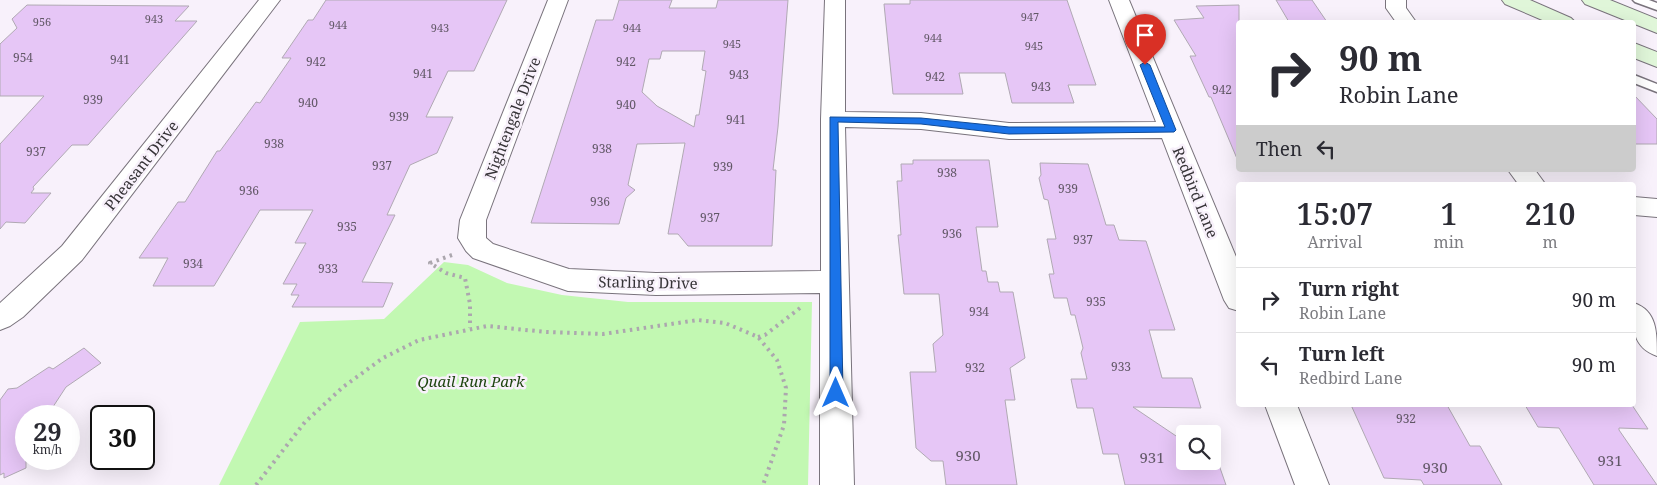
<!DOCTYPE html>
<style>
:root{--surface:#fff;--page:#f2f2f3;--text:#2b2b33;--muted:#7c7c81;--line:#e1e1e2}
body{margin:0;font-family:"Noto Serif",serif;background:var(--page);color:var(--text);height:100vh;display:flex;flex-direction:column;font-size:19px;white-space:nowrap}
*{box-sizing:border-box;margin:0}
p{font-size:16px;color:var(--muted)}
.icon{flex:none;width:28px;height:28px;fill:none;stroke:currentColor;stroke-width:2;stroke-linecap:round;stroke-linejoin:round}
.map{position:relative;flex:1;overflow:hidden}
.side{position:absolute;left:1236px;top:182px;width:400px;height:225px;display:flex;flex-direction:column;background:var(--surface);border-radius:5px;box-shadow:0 5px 20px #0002}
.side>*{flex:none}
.guide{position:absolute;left:1236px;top:20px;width:400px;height:152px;border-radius:5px;box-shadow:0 5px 20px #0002;background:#fff;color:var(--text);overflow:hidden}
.controls{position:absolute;left:1176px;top:425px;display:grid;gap:10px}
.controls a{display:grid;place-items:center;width:45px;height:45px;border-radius:5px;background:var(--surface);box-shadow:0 5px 20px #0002;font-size:25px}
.speed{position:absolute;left:15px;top:405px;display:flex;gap:10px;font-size:25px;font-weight:700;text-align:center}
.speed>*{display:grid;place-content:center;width:65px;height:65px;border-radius:50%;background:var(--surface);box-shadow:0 5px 20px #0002;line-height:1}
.speed small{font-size:12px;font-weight:400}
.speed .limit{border:2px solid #111;border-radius:8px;background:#fff;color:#111}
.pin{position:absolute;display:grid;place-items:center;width:42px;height:42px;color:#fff;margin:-51px -21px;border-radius:50% 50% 50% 0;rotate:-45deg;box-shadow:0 0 5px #0007}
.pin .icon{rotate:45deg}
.me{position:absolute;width:55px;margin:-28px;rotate:0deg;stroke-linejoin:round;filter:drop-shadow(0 0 4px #0008)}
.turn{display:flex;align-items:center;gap:18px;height:105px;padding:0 20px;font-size:22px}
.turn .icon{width:65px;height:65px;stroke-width:2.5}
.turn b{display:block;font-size:35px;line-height:42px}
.then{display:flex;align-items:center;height:48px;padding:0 20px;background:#0003;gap:10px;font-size:19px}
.eta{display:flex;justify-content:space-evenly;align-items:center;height:85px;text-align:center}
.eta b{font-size:30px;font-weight:600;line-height:35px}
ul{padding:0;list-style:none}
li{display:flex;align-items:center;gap:15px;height:65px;padding:0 20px;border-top:1px solid var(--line)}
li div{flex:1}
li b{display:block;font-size:19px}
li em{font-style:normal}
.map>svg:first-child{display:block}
.green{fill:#c2f8b2}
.building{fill:#e6c6f6;stroke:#b0a9b3;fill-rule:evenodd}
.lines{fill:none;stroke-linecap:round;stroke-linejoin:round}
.lane-casing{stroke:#79737c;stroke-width:3}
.street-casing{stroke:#79737c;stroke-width:2}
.secondary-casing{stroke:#79737c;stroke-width:2}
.path{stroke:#aca7ae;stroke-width:4;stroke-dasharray:2.5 4.5;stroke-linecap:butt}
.lane{fill:#fff;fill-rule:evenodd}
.street{fill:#fff;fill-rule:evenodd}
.secondary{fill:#e0f6d9;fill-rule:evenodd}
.route{fill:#1a73e8;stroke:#114b97}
.labels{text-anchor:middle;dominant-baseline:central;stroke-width:5;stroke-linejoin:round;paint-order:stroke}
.far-number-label{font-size:11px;fill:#625867}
.number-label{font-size:12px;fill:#625867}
.street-label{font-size:15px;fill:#363337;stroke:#f8f1fb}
.park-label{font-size:15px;font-style:italic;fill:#1f4610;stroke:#f8f1fb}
.near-number-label{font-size:15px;fill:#625867}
</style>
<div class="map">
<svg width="1657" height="485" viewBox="0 0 1657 485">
<rect width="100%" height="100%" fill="#f8f1fb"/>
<path class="green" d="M444,262L468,265L507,283L562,295L628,302H812L808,485H219L300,322L384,319Z"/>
<path class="building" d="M326,0H507L474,71H448L426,117H453L437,153L410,165L387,215H395L362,282L393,283L383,307H292L299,295H291L297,284H283L306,243H295L313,210H260L214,286H153L168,258H139L178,202H185L217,151H220L256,102L260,103L291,58H282L308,20H313Z
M619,0H672L669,8H716L718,0H788L778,127L773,170H776L772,246H688L678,234H668L685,143L637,144L628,185L635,190L626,198L619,224L531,223L596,20H613ZM662,51H705L702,70L706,71L699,115H696L694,127L657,106L642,92L649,59H660Z
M910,0H1067L1096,85H1068L1074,103H1012L1005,73H959L963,94H893L884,4H910Z
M1276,0H1312L1327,22H1289Z
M27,5L189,6L175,21H197L88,145H72L33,187L34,189L31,193H51L25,223L6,222L0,229V144L44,96H0V44L17,28L12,19Z
M1239,5V161H1238L1211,97H1209L1190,56H1196L1174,20L1204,18L1196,6Z
M1634,95L1657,119V144H1634Z
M913,160H989L998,227H976L982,271H986L988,282H998L1000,292H1013L1025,358L1010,368L1015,400H1005L1017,485H946L943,461H931L916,448L910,372H936L933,344L943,335L939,294H904L898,235H901L897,181H902L901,164H913Z
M1040,163L1088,164L1106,225H1114L1119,240L1146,241L1175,330H1149L1162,378H1192L1201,408L1133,407L1185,442V461L1212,460L1219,465L1226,485H1125L1118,454H1103L1093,408H1077L1071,379H1087L1081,353L1083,348L1075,315H1071L1067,298H1054L1049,274H1054L1047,239H1056L1048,200L1044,199L1039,178L1041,175Z
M84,348L101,363L66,387L47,416H26V468L4,478V473L0,475V400L8,389L17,388L49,367L53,369Z
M1351,405H1447L1470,446H1480L1502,485H1424L1421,480L1384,478Z
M1525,405H1632L1648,429L1619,428V430L1657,485H1594L1559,428L1538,427Z"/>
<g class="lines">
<defs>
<path id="lane" d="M1633,0H1649L1657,3V10L1635,2Z
M1634,75L1657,84V92L1634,83Z"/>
<path id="street" d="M259,0H280L82,260L23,317L10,326L0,330V303L62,246Z
M548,0H568L486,220V238L493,244L569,269L656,273L821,271V119L825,0H845V112L921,113L1009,123L1156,122L1109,0H1129L1239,264V311L1229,308L1224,300L1162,138L1009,139L921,129L845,127L854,485H820V293L656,295L568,291L473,258L466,251L458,238L460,220Z
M1386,0H1406V8L1416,22H1396L1386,8Z
M1508,170H1535L1546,185H1519Z
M1634,197L1657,199V217L1634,215Z
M1634,303C1657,311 1657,332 1657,356C1631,347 1633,326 1634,303Z
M1265,405H1297L1329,485H1295Z"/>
<path id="secondary" d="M1502,0H1530L1571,18L1575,22H1547L1505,4Z
M1582,0H1610L1657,19V33L1585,4Z
M1634,43L1657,52V67L1634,58Z"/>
</defs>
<use href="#lane" class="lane-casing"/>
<use href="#street" class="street-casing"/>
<use href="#secondary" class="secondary-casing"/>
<path class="path" d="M452,255L430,263L446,273L465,278L470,304V328
M758,337L765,335L800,308
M256,485L305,422L343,387L383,358L419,340L487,326L546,332L603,334L698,320L725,323L758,337L777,360L786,388L784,425L763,485"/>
<use href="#lane" class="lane"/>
<use href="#street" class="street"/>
<use href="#secondary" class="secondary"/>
</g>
<path class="route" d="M1145,62L1150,65L1176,130L1174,132L1009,134L921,124L838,122L843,393L841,397L836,398L832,397L830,393V117L921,118L1009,127H1165L1140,65Z"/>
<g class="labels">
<g class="far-number-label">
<text x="1030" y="16">947</text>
<text x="154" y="18">943</text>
<text x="42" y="21">956</text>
<text x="338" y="24">944</text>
<text x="440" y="27">943</text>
<text x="632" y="27">944</text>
<text x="933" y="37">944</text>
<text x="732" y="43">945</text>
<text x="1034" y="45">945</text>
</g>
<g class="number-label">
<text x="23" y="57">954</text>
<text x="120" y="59">941</text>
<text x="316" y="61">942</text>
<text x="626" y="61">942</text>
<text x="423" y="73">941</text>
<text x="739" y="74">943</text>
<text x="935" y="76">942</text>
<text x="1041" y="86">943</text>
<text x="1222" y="89">942</text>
<text x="93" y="99">939</text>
<text x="308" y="102">940</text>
<text x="626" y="104">940</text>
<text x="399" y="116">939</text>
<text x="736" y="119">941</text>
<text x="274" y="143">938</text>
<text x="602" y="148">938</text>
<text x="36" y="151">937</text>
<text x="382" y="165">937</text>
<text x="723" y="166">939</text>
<text x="947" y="172">938</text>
<text x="1068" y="188">939</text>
<text x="249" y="190">936</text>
<text x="600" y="201">936</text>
<text x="710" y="217">937</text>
<text x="347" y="226">935</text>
<text x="952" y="233">936</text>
<text x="1083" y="239">937</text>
<text x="193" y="263">934</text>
<text x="328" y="268">933</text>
<text x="1096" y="301">935</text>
<text x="979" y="311">934</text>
<text x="1121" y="366">933</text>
<text x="975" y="367">932</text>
<text x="1406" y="418">932</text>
</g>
<g class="street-label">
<text transform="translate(512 118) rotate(-69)">Nightengale Drive</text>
<text transform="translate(141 165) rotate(-52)">Pheasant Drive</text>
<text transform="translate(1196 192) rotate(68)">Redbird Lane</text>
<text transform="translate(648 282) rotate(1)">Starling Drive</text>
</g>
<g class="park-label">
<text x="471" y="381">Quail Run Park</text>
</g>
<g class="near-number-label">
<text x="968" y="455">930</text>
<text x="1152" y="457">931</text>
<text x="1610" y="460">931</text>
<text x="1435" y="467">930</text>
</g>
</g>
</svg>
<div class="controls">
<a><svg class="icon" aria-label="search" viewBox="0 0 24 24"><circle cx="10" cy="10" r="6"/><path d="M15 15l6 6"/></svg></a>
</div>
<div class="speed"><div>29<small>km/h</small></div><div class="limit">30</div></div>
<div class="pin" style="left:1145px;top:65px;background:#d93025"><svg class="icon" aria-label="arrive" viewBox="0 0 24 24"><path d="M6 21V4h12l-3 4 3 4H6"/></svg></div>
<svg class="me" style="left:836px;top:393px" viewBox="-20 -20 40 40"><path d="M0-17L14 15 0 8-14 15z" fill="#1a73e8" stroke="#fff" stroke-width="4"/></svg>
<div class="guide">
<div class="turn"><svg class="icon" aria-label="right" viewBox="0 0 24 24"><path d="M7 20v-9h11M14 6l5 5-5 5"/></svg><div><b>90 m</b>Robin Lane</div></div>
<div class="then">Then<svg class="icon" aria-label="left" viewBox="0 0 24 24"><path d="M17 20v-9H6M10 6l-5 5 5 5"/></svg></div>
</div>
<section class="side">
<div class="eta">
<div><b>15:07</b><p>Arrival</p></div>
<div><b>1</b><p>min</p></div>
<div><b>210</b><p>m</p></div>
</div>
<ul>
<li><svg class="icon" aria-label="right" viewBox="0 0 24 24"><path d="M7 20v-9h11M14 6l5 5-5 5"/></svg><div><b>Turn right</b><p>Robin Lane</p></div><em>90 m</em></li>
<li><svg class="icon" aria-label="left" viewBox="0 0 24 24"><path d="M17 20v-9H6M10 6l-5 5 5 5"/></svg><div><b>Turn left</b><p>Redbird Lane</p></div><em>90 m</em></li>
</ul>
</section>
</div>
